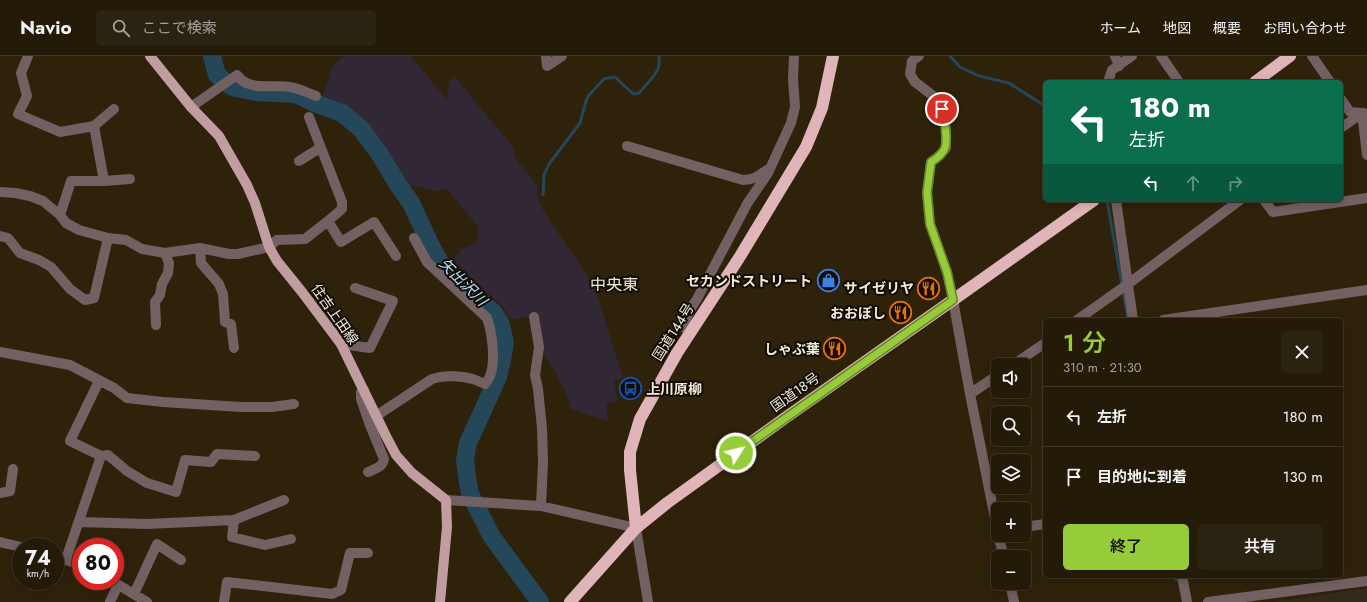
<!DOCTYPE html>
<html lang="ja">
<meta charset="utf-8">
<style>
:root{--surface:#231a08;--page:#2b2312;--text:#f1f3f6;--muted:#a3a19c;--line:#403829;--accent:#96cc39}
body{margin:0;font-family:Jost,"Noto Sans JP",sans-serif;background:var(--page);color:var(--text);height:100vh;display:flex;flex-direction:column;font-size:15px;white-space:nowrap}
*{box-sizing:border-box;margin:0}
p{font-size:13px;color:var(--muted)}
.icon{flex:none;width:22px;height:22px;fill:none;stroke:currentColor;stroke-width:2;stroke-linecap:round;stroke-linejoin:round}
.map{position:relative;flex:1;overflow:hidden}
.drawer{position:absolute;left:1043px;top:262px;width:300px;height:260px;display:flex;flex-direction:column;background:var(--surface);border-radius:6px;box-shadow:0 2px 10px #0003,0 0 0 1px var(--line)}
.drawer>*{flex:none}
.banner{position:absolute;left:1043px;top:24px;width:300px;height:122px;border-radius:6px;box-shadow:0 2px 10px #0003,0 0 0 1px var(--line);background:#0b6e4f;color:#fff;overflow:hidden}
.controls{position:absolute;left:991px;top:302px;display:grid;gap:8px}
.controls a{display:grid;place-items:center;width:40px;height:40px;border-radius:6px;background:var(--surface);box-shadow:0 2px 10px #0003,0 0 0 1px var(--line);font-size:20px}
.speed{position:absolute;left:12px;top:482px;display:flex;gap:8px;font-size:20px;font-weight:700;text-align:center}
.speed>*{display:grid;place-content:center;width:52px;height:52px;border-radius:50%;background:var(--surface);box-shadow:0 2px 10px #0003,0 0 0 1px var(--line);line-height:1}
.speed small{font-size:10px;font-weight:400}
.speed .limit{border:6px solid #d22;background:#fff;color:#111}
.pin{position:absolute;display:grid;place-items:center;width:34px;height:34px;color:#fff;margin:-17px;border:2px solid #fff;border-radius:50%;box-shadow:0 1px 4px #0007}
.me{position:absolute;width:44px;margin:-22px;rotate:54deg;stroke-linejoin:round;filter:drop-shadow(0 0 3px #0008)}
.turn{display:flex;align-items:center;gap:14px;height:84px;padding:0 20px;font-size:18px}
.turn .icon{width:52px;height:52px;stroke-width:2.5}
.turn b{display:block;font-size:28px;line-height:34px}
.lanes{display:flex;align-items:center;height:38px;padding:0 20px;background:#0003;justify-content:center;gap:20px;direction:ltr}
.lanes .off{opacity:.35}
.round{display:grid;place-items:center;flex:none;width:42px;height:42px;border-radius:6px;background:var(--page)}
.overview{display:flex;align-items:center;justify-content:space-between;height:68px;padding:0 20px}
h1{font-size:24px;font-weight:600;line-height:30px;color:var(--accent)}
.primary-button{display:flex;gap:8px;margin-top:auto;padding:8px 20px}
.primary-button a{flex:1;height:46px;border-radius:6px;background:var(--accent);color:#111;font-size:16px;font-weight:600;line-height:46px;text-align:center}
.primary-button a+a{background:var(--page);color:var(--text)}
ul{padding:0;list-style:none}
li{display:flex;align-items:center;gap:12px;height:60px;padding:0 20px;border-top:1px solid var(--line)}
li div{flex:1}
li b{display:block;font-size:15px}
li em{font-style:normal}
header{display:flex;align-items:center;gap:24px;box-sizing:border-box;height:56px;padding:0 20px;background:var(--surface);border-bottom:1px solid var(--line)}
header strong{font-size:19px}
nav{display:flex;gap:22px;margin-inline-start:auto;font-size:14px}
.search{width:280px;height:36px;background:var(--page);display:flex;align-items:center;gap:10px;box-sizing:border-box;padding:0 14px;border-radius:6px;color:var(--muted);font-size:15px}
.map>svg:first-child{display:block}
.commercial{fill:#332b1a}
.industrial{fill:#322735}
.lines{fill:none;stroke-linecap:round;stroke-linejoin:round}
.stream{stroke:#24475a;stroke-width:3}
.river{stroke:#24475a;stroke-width:18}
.minor{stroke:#726063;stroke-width:10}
.major{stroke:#c19ca1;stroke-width:10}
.highway{stroke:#e0b4b9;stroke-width:12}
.route-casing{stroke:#628525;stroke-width:10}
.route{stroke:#96cc39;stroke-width:7}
.labels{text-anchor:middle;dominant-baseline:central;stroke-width:4;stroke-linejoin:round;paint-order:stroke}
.poi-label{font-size:14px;font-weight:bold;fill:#f1e9db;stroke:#120d04;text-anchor:end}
.street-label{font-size:14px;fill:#f1e9db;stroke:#120d04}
.water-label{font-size:15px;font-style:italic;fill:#b0e2ff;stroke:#120d04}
.quarter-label{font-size:16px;fill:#f1e9db;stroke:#120d04}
</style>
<header>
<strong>Navio</strong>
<div class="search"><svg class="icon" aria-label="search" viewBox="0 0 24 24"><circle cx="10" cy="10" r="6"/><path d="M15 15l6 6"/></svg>ここで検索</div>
<nav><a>ホーム</a><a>地図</a><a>概要</a><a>お問い合わせ</a></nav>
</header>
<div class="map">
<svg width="1367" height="546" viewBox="0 0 1367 546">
<rect width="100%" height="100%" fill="#2f220b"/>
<path class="commercial" d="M1367,532V546H1274Z"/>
<path class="industrial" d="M344,0H411L447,44L449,26L454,20L514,92V99L518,106L537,129V140L544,156L594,229L623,321L616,324L614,327L618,345L606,347L608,365L571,353L568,342L555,315L542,297L536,259L511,264L503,251L453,204L460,194L477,186L479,172L447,133L435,135L410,129L363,69L346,53L321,44L329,23L331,12L342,1Z"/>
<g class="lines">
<path class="stream" d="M950,0L960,11L979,20L1009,27L1045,50
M543,139L544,119L549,108L580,67L586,45L589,39L604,23L615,21L632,37L635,38L639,37L653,21L658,13L659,9V0
M1107,144L1122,229
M1123,234L1128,264
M1175,520L1176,524"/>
<path class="river" d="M212,0L217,19L232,31L256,36L296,38L317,48L342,57L361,73L379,97L397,127L411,147L432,192L441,208L472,238L494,257L501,268L505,287L502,304L498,321L468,387L465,404L467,421L470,438L492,481L540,546"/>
<path class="minor" d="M28,0L21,17L27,40L18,58L60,76L94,70L104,125
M546,0L547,10L562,0
M919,0L912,5L910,18L915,26L936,42L942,53L946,71V92L940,99L931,106L927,137L930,168L947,216L953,244L970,338L998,477
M1115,0L1119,10
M1161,0L1179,26
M1312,0L1330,26
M1108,26L1112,14L1132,0
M1341,43L1350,56L1362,57L1367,99
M191,51L237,19C249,36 272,28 290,31C298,32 308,37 316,40
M94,70L114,53
M1341,72L1362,57H1364
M627,90L743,124C754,124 758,120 767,114
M299,105L320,92
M0,136L15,137L30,140L43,145L60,159L66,167L79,174L108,182L126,184L142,193L165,197L200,192L229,198H238L269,191L277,184L305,183L328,165L342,153V146L309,61
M1116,144L1133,264
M1264,144L1273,156L1367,142
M60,159L71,125H104L130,123
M328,165L341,186L374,166L396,200
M0,180L8,182L20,197L39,204L51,211L70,233L85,244L94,242L108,182
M200,192L201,207L219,228L223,238L225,266L231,268L234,292
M534,261L539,291L535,319L538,333L542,372L543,406L541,450
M1077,264L1128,228L1240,144
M1163,264L1367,234
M156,269L155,246L160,239L162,228L168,217L169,207L165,197
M690,277L685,272C686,260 690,253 697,243L747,148L768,117L791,67L795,51L793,23L794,0
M341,288L370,292L393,245L355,232
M0,296L70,309L114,332L127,342L163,346L241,351H272L294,348
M1013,309L1045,287
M99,325L70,385L101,400L108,399L127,415L147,427L176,436L185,404L211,406L217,398L255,400
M364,334L361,336V343L370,369L384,403C383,411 375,413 368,416
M970,338L998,319
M376,360L432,323L440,321L451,320L463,321L473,323L485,328C487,325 489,323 490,320C496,305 492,276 487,262L427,206L414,182
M0,437L10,435L13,413
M446,444L541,450L636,472L648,546
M234,464L284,444
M79,466L147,468L234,464L232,481L265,489L291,483
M1024,471L1045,468
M998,479L1004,501
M0,486L21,491
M55,500L81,509
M66,503L101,400
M1182,520L1187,546
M112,525L147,546
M1010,527L1014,546
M134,538L157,488L181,504
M110,546L118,529
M224,546L227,526L332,538L341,534L350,497H368
M1208,546L1367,525"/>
<path class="major" d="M150,0L191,51L219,80L247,129L255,147L269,191L277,205L302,236L341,288L386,380L396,399L412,417L446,444L447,471L440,546"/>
<path class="highway" d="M1255,26L1290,0
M636,472L630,414V396L640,363L677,297L739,202L806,91L822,52L833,0
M570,546L636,472L667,447L785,362L953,244L1094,144"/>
</g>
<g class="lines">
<defs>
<path id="route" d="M736,397L953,244L947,216L930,168L927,136L931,106C936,103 941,99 944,94C949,85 944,63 942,53"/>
</defs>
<use href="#route" class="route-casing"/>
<use href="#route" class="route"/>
</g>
<defs>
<symbol id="shop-ring" viewBox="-11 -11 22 22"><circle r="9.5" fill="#120d04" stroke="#3f7fe0" stroke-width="1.5"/><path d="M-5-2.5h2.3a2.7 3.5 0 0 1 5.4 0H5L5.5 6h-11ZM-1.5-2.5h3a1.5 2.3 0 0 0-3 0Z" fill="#3f7fe0"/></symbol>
<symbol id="restaurant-ring" viewBox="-11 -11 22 22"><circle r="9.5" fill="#120d04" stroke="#e8710a" stroke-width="1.5"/><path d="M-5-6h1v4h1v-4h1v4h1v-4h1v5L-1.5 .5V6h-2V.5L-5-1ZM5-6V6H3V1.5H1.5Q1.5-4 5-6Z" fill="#e8710a"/></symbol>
<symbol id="bus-ring" viewBox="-11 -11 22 22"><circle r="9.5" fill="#120d04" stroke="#1a4fb4" stroke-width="1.5"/><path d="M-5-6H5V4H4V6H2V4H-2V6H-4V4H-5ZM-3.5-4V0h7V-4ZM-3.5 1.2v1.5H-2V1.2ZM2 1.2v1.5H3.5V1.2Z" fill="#1a4fb4"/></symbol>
</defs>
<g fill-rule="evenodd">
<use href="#shop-ring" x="816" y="212" width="25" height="25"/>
<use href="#restaurant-ring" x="916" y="220" width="25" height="25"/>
<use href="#restaurant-ring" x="888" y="244" width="25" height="25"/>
<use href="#restaurant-ring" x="822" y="280" width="25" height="25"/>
<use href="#bus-ring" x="618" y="320" width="25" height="25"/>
</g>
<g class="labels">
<g class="poi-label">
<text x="812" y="225">セカンドストリート</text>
<text x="914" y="232">サイゼリヤ</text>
<text x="886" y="257">おおぼし</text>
<text x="820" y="293">しゃぶ葉</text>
<text x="646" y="333" text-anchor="start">上川原柳</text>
</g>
<g class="street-label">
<text transform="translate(335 258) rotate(55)">住吉上田線</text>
<text transform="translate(673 276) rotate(-58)">国道144号</text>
<text transform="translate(795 336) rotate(-35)">国道18号</text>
</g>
<g class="water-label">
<text transform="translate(463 226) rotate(45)">矢出沢川</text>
</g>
<g class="quarter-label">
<text x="614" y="228">中央東</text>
</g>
</g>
</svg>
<div class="controls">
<a><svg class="icon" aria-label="sound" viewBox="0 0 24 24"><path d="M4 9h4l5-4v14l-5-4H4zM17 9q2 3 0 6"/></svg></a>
<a><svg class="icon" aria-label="search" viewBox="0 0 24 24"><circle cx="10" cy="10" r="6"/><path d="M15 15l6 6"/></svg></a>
<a><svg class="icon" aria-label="layers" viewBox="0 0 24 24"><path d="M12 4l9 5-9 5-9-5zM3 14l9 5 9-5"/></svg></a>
<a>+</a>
<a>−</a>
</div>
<div class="speed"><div>74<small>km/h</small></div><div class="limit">80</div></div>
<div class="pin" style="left:942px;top:53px;background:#d93025"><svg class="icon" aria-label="arrive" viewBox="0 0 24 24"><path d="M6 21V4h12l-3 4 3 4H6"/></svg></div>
<svg class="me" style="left:736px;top:397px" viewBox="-20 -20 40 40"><circle r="17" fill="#96cc39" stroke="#fff" stroke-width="3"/><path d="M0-11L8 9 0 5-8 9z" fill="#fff"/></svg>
<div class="banner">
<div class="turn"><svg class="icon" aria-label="left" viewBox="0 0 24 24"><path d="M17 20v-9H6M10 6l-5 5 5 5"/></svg><div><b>180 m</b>左折</div></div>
<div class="lanes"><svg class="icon" aria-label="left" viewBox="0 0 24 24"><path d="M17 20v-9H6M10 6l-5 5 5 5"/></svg><svg class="icon off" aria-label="ahead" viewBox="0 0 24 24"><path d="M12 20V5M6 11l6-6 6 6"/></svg><svg class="icon off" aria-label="right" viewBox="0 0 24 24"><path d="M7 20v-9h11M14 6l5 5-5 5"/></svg></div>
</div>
<section class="drawer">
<div class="overview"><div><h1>1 分</h1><p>310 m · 21:30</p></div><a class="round"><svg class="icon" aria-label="close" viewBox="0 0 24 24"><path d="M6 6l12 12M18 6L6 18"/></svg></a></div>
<ul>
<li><svg class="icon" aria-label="left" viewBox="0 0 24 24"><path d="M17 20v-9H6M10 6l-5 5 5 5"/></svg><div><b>左折</b></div><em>180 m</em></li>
<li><svg class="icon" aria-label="arrive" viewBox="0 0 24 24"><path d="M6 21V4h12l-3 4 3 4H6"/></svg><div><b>目的地に到着</b></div><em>130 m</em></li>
</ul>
<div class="primary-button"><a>終了</a><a>共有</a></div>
</section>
</div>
